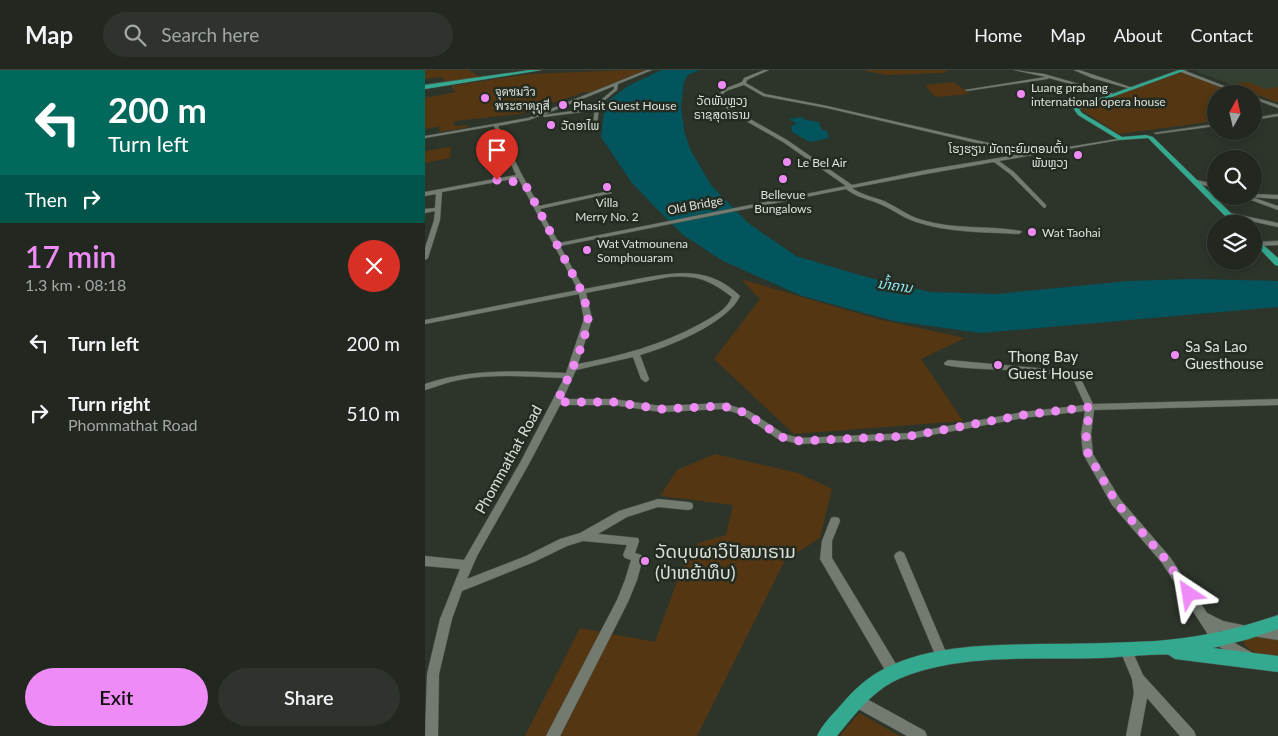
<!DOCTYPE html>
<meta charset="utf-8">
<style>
:root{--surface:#222820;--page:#2e342d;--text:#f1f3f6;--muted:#a2a6a5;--line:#3f443e;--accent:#ef8bf6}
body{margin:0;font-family:Lato,"Noto Sans Lao",Sarabun,sans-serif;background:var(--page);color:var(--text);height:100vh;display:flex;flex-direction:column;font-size:19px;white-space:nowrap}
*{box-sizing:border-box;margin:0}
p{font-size:16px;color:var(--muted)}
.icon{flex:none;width:28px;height:28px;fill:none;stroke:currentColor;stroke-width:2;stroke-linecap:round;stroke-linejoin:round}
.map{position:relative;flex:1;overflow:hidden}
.panel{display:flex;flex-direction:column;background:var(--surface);width:425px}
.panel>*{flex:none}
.top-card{background:#00695c;color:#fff;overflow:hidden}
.needle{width:32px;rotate:8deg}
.tools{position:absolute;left:782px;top:15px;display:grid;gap:10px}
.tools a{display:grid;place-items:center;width:55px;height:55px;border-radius:50%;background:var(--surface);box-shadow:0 2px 8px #0003,0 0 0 1px var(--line);font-size:25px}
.pin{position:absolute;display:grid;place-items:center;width:42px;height:42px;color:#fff;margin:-51px -21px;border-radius:50% 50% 50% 0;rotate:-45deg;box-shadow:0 0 5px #0007}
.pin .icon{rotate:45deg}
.me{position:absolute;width:55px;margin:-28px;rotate:327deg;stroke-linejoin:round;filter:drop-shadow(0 0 4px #0008)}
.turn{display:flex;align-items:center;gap:18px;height:105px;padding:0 25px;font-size:22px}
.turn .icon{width:65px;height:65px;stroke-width:2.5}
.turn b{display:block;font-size:35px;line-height:42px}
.then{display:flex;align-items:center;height:48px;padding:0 25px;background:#0003;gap:10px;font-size:19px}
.round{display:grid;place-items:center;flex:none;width:52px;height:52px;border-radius:26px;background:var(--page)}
.overview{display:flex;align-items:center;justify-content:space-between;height:85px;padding:0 25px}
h1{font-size:30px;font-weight:600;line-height:38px;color:var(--accent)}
.action{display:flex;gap:10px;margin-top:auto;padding:10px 25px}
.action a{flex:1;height:58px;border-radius:30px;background:var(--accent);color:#111;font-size:20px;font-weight:600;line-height:58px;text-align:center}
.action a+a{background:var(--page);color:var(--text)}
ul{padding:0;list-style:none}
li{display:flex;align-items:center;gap:15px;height:70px;padding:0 25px}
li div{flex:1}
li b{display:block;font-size:19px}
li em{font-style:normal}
header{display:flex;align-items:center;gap:30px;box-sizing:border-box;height:70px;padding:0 25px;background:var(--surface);border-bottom:1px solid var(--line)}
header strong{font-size:24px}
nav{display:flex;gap:28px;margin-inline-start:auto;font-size:18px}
.search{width:350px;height:45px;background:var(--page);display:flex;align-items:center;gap:12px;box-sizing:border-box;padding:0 18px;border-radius:28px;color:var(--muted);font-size:19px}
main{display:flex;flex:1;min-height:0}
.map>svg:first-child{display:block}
.built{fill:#344031}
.green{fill:#543712}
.water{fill:#02545d}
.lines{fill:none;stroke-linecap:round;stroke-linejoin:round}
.minor-casing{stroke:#4d534b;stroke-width:1}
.major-casing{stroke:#4d534b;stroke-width:1}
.minor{fill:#737b70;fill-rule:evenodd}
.major{fill:#33aa8f;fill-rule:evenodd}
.route{stroke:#ef8bf6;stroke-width:9;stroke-dasharray:0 16.2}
.poi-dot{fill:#ef8bf6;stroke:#242b21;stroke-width:2}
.labels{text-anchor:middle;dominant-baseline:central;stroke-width:5;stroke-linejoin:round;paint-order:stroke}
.far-poi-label{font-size:12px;fill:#dce1db;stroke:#242b21;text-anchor:start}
.far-street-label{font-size:12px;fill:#dce1db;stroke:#242b21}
.far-water-label{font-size:14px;font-style:italic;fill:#90eaf6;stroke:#242b21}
.poi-label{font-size:15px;fill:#dce1db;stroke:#242b21;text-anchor:start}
.street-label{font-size:15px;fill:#dce1db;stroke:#242b21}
.near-poi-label{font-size:18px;fill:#dce1db;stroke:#242b21;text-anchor:start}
</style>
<header>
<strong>Map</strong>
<div class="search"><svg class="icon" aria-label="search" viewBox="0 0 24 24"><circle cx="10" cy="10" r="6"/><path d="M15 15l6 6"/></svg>Search here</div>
<nav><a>Home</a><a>Map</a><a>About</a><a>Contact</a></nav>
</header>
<main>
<section class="panel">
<div class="top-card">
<div class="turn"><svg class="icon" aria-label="left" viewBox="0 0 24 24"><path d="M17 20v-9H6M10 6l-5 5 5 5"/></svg><div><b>200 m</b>Turn left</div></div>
<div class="then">Then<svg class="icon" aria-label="right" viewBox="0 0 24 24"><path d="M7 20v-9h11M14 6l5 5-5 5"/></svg></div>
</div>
<div class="overview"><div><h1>17 min</h1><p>1.3 km · 08:18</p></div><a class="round" style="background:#d93025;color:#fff"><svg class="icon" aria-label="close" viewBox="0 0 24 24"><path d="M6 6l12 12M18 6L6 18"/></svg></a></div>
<ul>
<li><svg class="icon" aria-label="left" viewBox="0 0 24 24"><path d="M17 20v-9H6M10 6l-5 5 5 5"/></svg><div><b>Turn left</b></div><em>200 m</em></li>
<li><svg class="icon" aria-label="right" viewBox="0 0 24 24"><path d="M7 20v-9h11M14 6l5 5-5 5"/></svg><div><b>Turn right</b><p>Phommathat Road</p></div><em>510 m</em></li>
</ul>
<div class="action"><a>Exit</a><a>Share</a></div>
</section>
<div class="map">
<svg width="853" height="666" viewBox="0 0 853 666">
<rect width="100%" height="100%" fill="#2d352b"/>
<path class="built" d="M774,0H853V33L771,1Z"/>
<path class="green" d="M0,0H44L57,8L21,13L17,7L0,9Z
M203,0H222L166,22H160L95,44L30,51L28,54L31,56L43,55L41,58L14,62L15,56L0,59V28L31,22L26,16L104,4Z
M437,0H523L518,3L461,5Z
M758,2L812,24H791V51L694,64L655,39L657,36Z
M529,12L545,24L510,27L500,15Z
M823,12L841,19L853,17V33L806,14Z
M26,77L25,88L0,93V81Z
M316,209L452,249L540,268L496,289L538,351L369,364L289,289L335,229Z
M290,384L373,403L407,419L395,468L360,490L272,666H100L155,558L230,572L259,492L273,473L301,465L308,435L235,426L252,400Z
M826,567L853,569V585C841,585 826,585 819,574V570Z
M434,643L475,666H415Z"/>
<path class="water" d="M236,0H275L263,5L259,12L256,35L259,60L265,79L286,115L323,153L371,186L438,206L505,222L571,224L703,211L766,209L853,211V237L556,263L469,251L377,226L298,191L258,165L229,136L207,113L176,67L180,33L203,16Z
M376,47L381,50L394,52L397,60L402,61L404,68L385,72L367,62L366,56L372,54L364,49Z"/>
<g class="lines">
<defs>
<path id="minor" d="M222,0H227L193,14L192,20L174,35L172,58L168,57L170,35L189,19V16L118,45L163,39L165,41L119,47L117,45L104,50L73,56L96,103L114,136L184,121L187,123L115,139L134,173L421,116L358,72L307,43L294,31L293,25L299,19L317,12L319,8L339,0H344L322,10L321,13L340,24L402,36L599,81L601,84L692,69L694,70L574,91L589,102L621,135V137L619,138L585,104L569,92L501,104L427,118C437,125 448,127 459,131C472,137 483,146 497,150C530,160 563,155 596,161L597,162L594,164C560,162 524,163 491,152C478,148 469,140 457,135C445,129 432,128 421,119L135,176L159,219C177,216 195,212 213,209C251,202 284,196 315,226C303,253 243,277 215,285L224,309L223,311L220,312L216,309L208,287L151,300L138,329H188L236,336L298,333L324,341L359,364L375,368L485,363L598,342L660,335L649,311C611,295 559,303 520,295L519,293L523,290L612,298L644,303L655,307L668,334L853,329V335L669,340L666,364L668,384L695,429L745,487L782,543L798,551L822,556L824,560L822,564L818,566L794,561L797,566L826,582L828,586L826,590L822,592L818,590L789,574L737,493L687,435L658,384L656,364L660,341L598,348L485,369L375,374L353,369L318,345L298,339L236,342L188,335H135L105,392L52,486L42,509L101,486L135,469L155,463L194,441L233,429L263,432L267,433L268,436L267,439L263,440L233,437L202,447L173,464L213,468L214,471L210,483L216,485L218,488L212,510L203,532L135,666H121L192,530L200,510L206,490L200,488L198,485L202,475L158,471L142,476L109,492L37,521L27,549L14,604L13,666H0L2,604L15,549L35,499L0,496V486L39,490L96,391L139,308C104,307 68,303 34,310C22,312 11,317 0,320V314C46,298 93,301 141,303L159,249L154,224L0,254V250L153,220L93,108L17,122L15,150L3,188L0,190V178L9,150L10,141L0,143V139L10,138L11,124L0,126V122L91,105L69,56L0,68V66L103,48ZM319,15L338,26L402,38L598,84L501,100L427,115L362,70L311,41L298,30L297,25L301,21ZM244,207C273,205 284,210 307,227C302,240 287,247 275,254C236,275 196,286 153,294L167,249L161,223Z
M589,0L619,4L689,24L686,25L624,8L622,9L542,21L540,20L621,7Z
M649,0H654L708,18L706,19L667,8Z
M756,0H758L820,24H814L756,2Z
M829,27L853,35V38L829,29Z
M853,44V46L829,50V48Z
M791,54V56L731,64L729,63Z
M771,110L791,114V118L769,113V111Z
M829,124L853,125V129L827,127L853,136V140L815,126L827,127Z
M805,143L853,153V157L803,146L802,145Z
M853,171V175L833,176L830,174L833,172Z
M410,447L414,448L415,451L407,471V488L474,599L475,603L474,607L469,609L464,607L395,489L397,471L406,448Z
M475,481L479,483L523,587L521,591L517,593L513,591L511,587L469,486L471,483Z
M831,556L853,558V570L827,566L825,562L827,558Z
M701,574L705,576L718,605L769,661L771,666H755L722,628L715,666H701L709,623L707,609L695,580L697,576Z
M431,623L500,661L502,666H482L426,635L424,630L426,625Z"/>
<path id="major" d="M105,0H117L0,19V15Z
M754,0H761L654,39L657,43L697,67L721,65L728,67L817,154H808L723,68L694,70L653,45L648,38Z
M829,167L853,188V196L850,195L829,173Z
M853,545V559L824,569L788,578L853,586V602L750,589C748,588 746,586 744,585C740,583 685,588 676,588C612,590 536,583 476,608C449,619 430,644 412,666H392C397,655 407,645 415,636C426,623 439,610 455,601C502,575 561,575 614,574C653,574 692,573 731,571C773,568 813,559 853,545Z"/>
</defs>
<use href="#minor" class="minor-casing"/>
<use href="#major" class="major-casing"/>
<use href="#minor" class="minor"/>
<use href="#major" class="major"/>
</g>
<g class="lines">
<path class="route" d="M72,110L85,111L100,114L157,222C159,231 164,240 163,249C160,276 143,307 132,332H188L236,339L298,336L321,343L356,367L375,371L485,366L598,345L665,337L661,364L663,384L691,432L741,490L764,524"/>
</g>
<g class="poi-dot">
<circle cx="297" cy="15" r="5"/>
<circle cx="596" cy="24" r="5"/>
<circle cx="60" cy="28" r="5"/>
<circle cx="138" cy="35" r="5"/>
<circle cx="126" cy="55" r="5"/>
<circle cx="653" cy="85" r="5"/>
<circle cx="362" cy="92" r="5"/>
<circle cx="358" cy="109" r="5"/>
<circle cx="182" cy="117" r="5"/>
<circle cx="607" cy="162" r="5"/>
<circle cx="162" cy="180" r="5"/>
<circle cx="750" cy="285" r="5"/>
<circle cx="573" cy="295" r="5"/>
<circle cx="220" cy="491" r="5"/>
</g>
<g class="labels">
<g class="far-poi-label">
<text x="606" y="17">Luang prabang<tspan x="606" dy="14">international opera house</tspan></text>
<text x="70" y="21">จุดชมวิว<tspan x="70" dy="14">พระธาตุภูสี</tspan></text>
<text x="297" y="30" text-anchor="middle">ວັດພັນຫຼວງ<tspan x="297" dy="14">ຣາຊສຸດາຣາມ</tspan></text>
<text x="148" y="35">Phasit Guest House</text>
<text x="136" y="55">ວັດອາໄພ</text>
<text x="643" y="78" text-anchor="end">ໂຮງຮຽນ ມັດຖະຍົມຕອນຕົ້ນ<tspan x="643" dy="14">ພັນຫຼວງ</tspan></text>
<text x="372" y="92">Le Bel Air</text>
<text x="358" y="124" text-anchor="middle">Bellevue<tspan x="358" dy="14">Bungalows</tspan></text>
<text x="182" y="132" text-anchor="middle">Villa<tspan x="182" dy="14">Merry No. 2</tspan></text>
<text x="617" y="162">Wat Taohai</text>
<text x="172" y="173">Wat Vatmounena<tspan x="172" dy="14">Somphouaram</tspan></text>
</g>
<g class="far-street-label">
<text transform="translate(270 135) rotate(-11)">Old Bridge</text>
</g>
<g class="far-water-label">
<text transform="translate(470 215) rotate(8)">ນ້ຳຄານ</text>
</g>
<g class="poi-label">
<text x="760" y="276">Sa Sa Lao<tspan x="760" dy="17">Guesthouse</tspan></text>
<text x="583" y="286">Thong Bay<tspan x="583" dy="17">Guest House</tspan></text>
</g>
<g class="street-label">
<text transform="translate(83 389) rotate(-61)">Phommathat Road</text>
</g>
<g class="near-poi-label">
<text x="230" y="481">ວັດບຸບຜາວິປັສນາຣາມ<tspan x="230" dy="21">(ປ່າຫຍ້າທຶບ)</tspan></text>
</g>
</g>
</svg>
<div class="tools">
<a><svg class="needle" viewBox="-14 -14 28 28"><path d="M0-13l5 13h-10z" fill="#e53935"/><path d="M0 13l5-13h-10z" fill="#a2a6a5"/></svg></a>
<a><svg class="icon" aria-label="search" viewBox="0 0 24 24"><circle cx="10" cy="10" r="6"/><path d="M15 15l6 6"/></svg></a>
<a><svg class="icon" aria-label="layers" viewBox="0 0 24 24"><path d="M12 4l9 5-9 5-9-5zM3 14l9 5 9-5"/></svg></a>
</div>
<div class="pin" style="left:72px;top:110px;background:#d93025"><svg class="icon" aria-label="arrive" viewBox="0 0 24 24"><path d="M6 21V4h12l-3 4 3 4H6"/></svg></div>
<svg class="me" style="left:764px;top:524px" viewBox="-20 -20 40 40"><path d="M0-17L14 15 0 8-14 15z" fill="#ef8bf6" stroke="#fff" stroke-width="4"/></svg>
</div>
</main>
